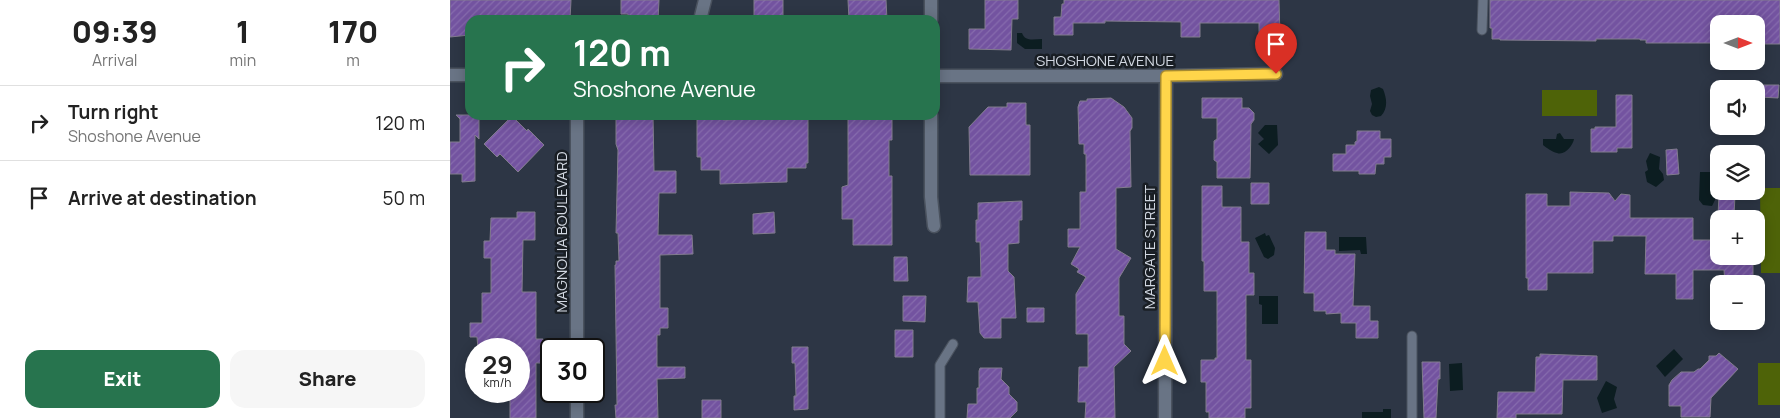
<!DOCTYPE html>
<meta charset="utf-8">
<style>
:root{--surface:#fff;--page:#f6f6f6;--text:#222;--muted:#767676;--line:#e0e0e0;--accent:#27744e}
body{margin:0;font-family:Manrope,sans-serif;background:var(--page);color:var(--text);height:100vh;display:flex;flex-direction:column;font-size:19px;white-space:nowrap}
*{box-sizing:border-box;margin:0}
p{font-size:16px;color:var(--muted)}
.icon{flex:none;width:28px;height:28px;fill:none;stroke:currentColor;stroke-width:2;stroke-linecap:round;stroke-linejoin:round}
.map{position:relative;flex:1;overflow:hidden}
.drawer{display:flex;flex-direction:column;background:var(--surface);width:450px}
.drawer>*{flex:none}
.top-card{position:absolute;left:15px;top:15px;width:475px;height:105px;border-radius:15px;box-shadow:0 2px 12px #0003;background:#27744e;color:#fff;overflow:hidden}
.needle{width:32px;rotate:90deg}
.fabs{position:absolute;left:1260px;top:15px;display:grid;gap:10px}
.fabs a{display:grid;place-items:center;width:55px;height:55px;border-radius:10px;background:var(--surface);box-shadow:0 2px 12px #0003;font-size:25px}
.speed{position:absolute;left:15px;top:338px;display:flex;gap:10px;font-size:25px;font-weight:700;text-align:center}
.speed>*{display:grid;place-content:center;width:65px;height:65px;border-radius:50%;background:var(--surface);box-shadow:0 2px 12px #0003;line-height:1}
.speed small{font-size:12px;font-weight:400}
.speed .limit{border:2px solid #111;border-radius:8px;background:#fff;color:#111}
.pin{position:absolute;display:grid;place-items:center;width:42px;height:42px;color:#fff;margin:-51px -21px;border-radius:50% 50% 50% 0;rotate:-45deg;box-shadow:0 0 5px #0007}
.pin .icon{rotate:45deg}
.me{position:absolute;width:55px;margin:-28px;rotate:0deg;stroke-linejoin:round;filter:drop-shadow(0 0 4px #0008)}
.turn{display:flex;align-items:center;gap:18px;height:105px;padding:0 25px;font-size:22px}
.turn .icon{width:65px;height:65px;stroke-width:2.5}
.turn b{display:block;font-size:35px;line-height:42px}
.eta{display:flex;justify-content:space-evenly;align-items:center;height:85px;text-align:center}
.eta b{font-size:30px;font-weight:800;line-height:35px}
.primary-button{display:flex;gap:10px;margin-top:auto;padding:10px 25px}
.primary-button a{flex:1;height:58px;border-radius:15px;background:var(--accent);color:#fff;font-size:20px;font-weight:800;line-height:58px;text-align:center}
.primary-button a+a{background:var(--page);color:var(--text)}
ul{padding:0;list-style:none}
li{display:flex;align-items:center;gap:15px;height:75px;padding:0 25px;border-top:1px solid var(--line)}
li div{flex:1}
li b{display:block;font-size:19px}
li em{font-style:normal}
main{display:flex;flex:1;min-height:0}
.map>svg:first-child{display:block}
.pitch{fill:#4e6308}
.water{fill:#0c1d21}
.building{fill:url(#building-hatch);stroke:#827c8e}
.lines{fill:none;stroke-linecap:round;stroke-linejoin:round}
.service-casing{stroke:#4a525e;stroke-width:11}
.minor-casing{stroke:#4a525e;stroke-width:15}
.service{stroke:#697485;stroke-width:9}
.minor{stroke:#697485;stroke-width:12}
.route-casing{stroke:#a68a30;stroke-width:12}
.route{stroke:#ffd54a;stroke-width:9}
.labels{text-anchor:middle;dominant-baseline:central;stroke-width:5;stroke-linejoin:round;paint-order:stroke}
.street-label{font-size:15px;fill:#d2d8e2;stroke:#191e24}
</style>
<main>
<section class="drawer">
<div class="eta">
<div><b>09:39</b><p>Arrival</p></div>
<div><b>1</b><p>min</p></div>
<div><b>170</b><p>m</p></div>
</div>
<ul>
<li><svg class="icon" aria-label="right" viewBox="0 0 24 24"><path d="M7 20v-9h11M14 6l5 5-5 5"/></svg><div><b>Turn right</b><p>Shoshone Avenue</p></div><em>120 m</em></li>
<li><svg class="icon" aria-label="arrive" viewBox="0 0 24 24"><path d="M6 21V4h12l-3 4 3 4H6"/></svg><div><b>Arrive at destination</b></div><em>50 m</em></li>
</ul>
<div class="primary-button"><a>Exit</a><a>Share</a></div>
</section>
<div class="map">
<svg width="1330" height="418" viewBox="0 0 1330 418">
<defs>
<pattern id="building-hatch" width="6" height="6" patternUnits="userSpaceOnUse" patternTransform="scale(1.25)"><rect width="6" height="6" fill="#7353a0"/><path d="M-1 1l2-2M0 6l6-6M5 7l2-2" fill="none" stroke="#866bad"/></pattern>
</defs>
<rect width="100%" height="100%" fill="#2d3645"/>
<path class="pitch" d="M1092,90H1147V116H1092Z
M1310,188H1330V273H1311Z
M1308,363H1330V405H1308Z"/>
<path class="water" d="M567,33H572C575,42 584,39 592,39V49H575L567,43Z
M929,87L933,89C937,99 938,108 931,116L926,117L922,115L920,111L922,104L920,96L921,90Z
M815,125H827L828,145L819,154L808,144L814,139L808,133Z
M1110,133L1114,139H1124C1123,145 1115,156 1107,153C1102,152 1097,148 1093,145V139H1106L1107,134Z
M1200,153L1210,157L1209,169L1213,174L1214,180L1206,187L1197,182L1195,172L1198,170L1196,161Z
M1250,172H1264L1265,200L1262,206L1253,205L1249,200Z
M815,233L816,236L819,235L825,248L824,255L818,259L814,257L805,238Z
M889,237H916L917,254H911L910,250L889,251Z
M809,296H828V324H812V305L809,304Z
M1224,349L1233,359L1215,377L1206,366Z
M1012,363L1013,390L1000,391L999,364Z
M1156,381L1167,387L1164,399L1167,408L1152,413L1147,398Z
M933,409H941V418H912V412H933Z"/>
<path class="building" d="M0,0H121L120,20H20V35L0,37Z
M171,0H209L208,20H178V14H171Z
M304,0H333V20H304Z
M398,0H436L437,20H399Z
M535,0H568V19H562L561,50L519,49V29H535Z
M614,0H829L830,38H809V23H750V37H731V22L655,21V23H623V35H604V17H611L612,4H614Z
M1040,0H1330V44H1306V24H1269V43H1196V40H1190V39H1146V41L1050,40V39H1042V28H1040Z
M1309,85H1329L1328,98L1309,97Z
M1166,95H1182V148H1167V152H1141V129H1145V127H1166Z
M661,98L674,107L682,118V128L680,131L681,187L666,188V249L681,258L669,278V316H674V344L681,351L664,367L665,418H635L636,402H628L629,367H638V334H626V294L636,277L627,272L629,269L621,264L630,247H618V229H630V192H636V154H634V144H629L628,107L630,101H637V99Z
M752,98H792V108H799L804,113V120L801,124L800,178H767V162L764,160V141L767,139V118H752Z
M557,103H576V125H580V175H520L519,127L538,107H557Z
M6,115H29V139L25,135V181L12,182V174H0V142H10V119Z
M166,115H203L204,171H226V193H209L208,235H242L243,254L210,255V308H218V328H210V335H207V367H235V378L207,379L208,418H166L165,405H167L165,265H166V261H169L168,233H166L168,150L166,144Z
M335,115H358V163H356V168H337V182L270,184V170H251V157H247V116H264L265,117H273V120L335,118Z
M398,115H442V140H439V176H442V245H403V219H392V187L398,185Z
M62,116L77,131L78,129L94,145L68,172L50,154L47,157L34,144Z
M907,131H930V139H941V157H934V164H926L925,174H909V171H883V154H896V145H905V142L907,141Z
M1227,149L1229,174L1217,175L1216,150Z
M801,183H819V204H801Z
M752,186H772V207H791V242H799V273H804V295H796V360H801V408H795V418H759V412H756V382H751V360H765V358H767V291H754V261H752Z
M1120,192L1159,193L1165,201L1171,194L1180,195V218H1243V240H1269V256L1303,257V284H1275L1274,270H1243V299H1226V274H1195L1196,236H1163V241H1143V273H1097V290H1078V278H1076V194H1097V206H1120Z
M1269,194H1285L1284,217L1268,216Z
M572,201V220H569V243L558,244V271L564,277L566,318H551V338H534L530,333L528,302H517L518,277H531L530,242H526V220H528V203Z
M67,212H85V240H73L72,292H86V339H93V363H86V418H60V393H62V391H69V349H28L27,337H20V323H32V293H41V258H34V241H40L41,218H67Z
M324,212L325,233L303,234V214Z
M855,232H876V250H885V254H905L903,306H920V321H928V338H906V323H891V313L876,314V311H864V293H854Z
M444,257H457L458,281H444Z
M453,296H476L475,322L453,321Z
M577,308H594V322H577Z
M445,330H463V357H445Z
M342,347H358V409L344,410V396H346L345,363H342Z
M1269,353L1288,369L1261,398L1260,417H1231V406H1219V385L1222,380L1231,372H1244L1248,369H1250L1259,360V356H1266Z
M1090,354L1147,356V380H1113L1112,414H1066V418H1047L1048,392H1085L1086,357H1090Z
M972,362H990V379H988L986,418H974Z
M530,368H552L551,379L559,387V394L567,402V411L560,418H517L518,404H527V388H529V371Z
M252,400H271V418H252Z"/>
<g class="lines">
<defs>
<path id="service" d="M1032,30L1033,0
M490,418V365L503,344
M962,418V336"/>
<path id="minor" d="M250,20L255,0
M481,20V0
M0,75H20
M485,76H716L826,74
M127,115V349
M481,115V197L484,226
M127,418V391
M715,418L716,76"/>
</defs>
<use href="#service" class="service-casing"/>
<use href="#minor" class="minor-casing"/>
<use href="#service" class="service"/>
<use href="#minor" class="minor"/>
</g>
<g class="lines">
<defs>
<path id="route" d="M715,361L716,76L826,74"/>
</defs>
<use href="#route" class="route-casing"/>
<use href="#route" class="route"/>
</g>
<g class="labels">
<g class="street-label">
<text x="655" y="60">SHOSHONE AVENUE</text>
<text transform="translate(111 232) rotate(-90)">MAGNOLIA BOULEVARD</text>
<text transform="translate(699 247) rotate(-90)">MARGATE STREET</text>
</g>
</g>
</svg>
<div class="fabs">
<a><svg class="needle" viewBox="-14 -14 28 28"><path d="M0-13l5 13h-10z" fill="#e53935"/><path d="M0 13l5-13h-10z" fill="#767676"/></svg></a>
<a><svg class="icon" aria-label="sound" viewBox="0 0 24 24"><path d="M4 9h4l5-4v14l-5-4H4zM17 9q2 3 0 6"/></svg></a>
<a><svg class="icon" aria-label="layers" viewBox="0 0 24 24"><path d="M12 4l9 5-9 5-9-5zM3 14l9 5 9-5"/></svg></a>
<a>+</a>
<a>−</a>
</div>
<div class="speed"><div>29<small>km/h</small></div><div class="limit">30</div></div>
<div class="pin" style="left:826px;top:74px;background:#d93025"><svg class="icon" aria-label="arrive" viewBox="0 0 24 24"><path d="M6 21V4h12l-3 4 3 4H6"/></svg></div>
<svg class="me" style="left:715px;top:361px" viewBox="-20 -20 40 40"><path d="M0-17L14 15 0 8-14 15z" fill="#ffd54a" stroke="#fff" stroke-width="4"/></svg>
<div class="top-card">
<div class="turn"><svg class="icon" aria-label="right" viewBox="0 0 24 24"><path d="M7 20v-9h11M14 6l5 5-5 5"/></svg><div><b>120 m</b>Shoshone Avenue</div></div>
</div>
</div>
</main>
